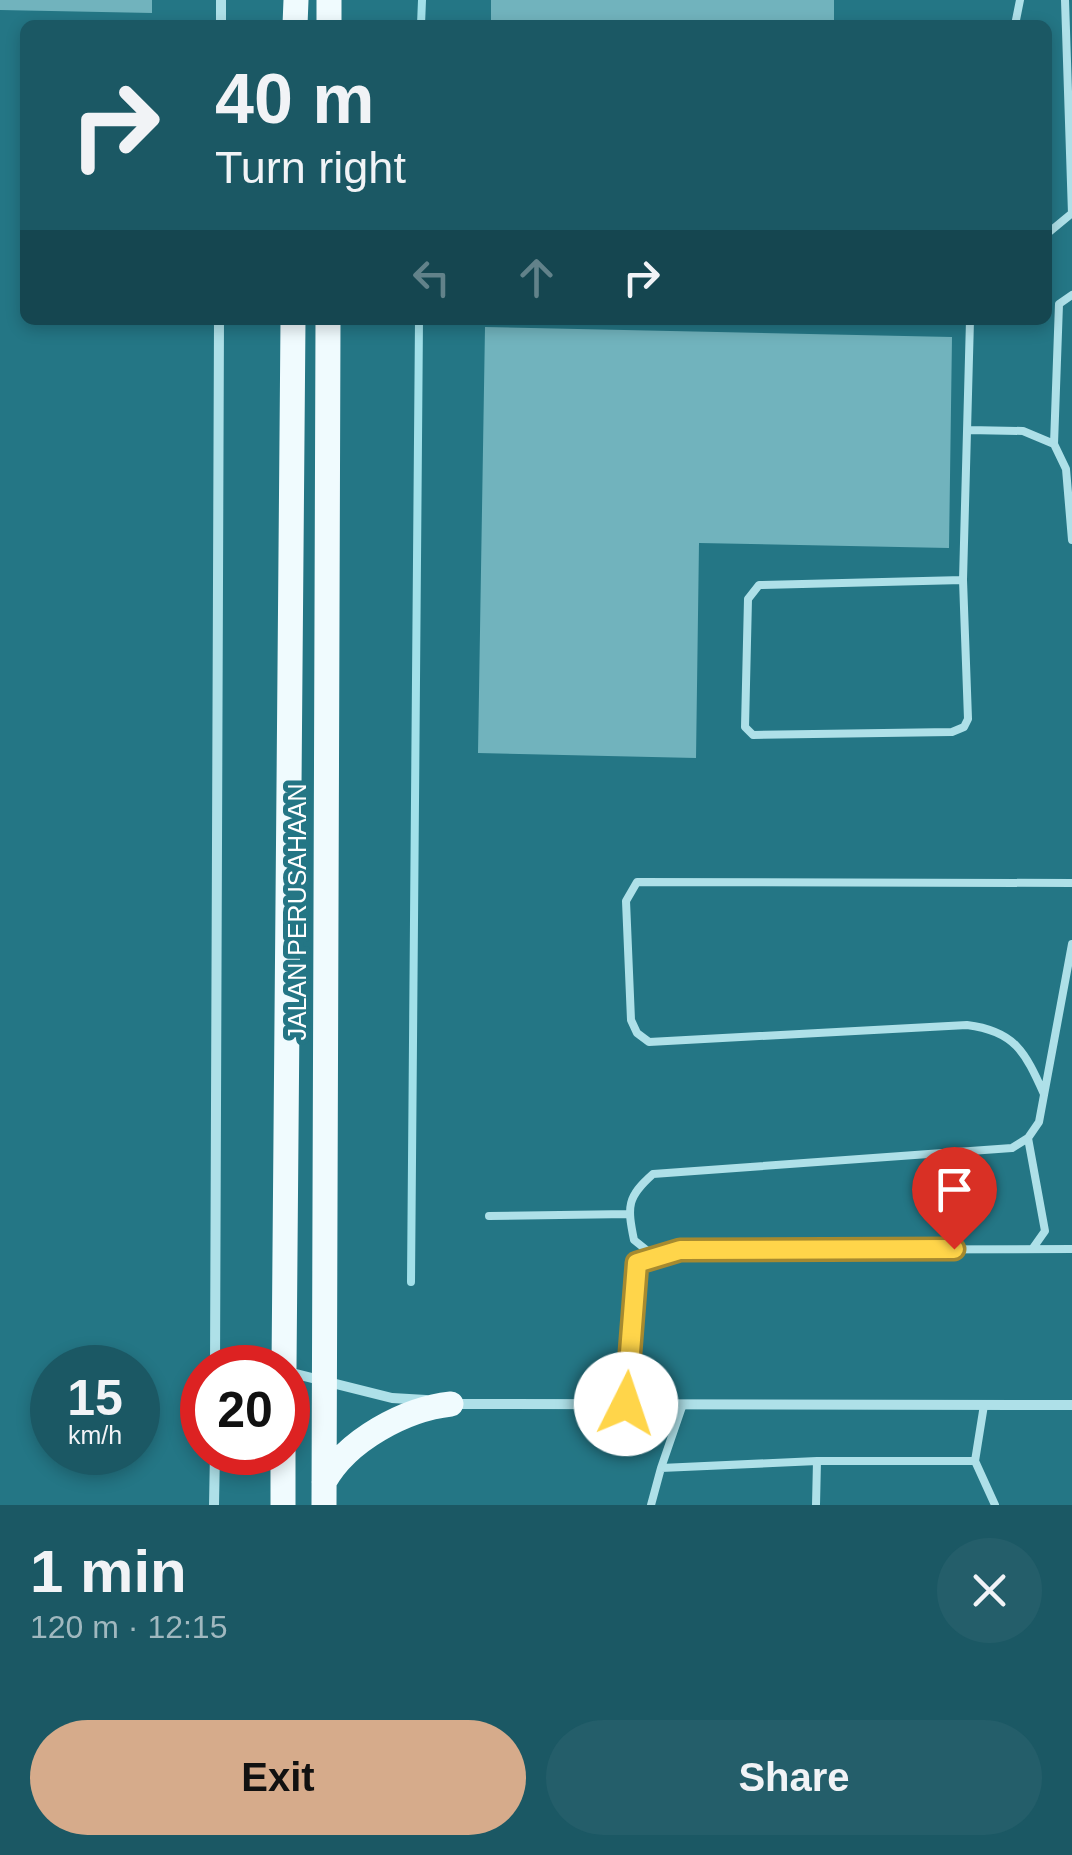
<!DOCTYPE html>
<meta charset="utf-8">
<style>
:root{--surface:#1b5864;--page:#245e6a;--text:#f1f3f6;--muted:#a0b8bf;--accent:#d6ab8b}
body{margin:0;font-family:Helvetica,sans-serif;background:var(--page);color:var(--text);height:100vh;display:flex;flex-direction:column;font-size:38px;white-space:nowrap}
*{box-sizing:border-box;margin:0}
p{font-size:32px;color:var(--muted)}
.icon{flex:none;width:55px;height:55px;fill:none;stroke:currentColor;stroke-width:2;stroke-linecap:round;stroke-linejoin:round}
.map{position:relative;height:1505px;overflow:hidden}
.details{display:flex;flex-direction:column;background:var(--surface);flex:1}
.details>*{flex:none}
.guide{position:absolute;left:20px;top:20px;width:1032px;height:305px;border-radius:15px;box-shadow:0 5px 15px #0003;background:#1b5864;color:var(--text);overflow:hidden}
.speed{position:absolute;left:30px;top:1345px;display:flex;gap:20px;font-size:50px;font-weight:700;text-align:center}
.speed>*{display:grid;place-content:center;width:130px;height:130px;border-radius:50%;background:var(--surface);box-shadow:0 5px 15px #0003;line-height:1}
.speed small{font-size:25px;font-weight:400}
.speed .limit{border:15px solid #d22;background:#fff;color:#111}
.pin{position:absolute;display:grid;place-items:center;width:85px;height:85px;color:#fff;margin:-102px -42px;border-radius:50% 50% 50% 0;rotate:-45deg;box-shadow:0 0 10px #0007}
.pin .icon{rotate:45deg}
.me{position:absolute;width:110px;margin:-55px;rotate:4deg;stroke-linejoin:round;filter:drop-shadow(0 0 8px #0008)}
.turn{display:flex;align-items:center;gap:35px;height:210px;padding:0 30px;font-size:45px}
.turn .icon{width:130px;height:130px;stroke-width:2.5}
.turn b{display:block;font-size:70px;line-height:85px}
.lanes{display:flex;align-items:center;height:95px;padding:0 30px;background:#0003;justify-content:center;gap:50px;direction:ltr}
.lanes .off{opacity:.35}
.round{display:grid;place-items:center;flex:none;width:105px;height:105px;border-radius:52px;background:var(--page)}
.overview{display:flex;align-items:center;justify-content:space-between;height:170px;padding:0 30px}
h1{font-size:60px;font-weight:600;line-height:75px}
.cta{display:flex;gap:20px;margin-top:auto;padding:20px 30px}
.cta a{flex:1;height:115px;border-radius:60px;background:var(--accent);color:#111;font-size:40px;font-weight:600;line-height:115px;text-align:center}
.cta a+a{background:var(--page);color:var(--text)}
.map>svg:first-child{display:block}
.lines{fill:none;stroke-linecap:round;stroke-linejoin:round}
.stream{stroke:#a2e0e9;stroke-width:8}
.building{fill:#71b3bd}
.service{stroke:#aee0e8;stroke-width:8}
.minor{stroke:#aee0e8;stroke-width:10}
.primary{stroke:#f0fbfe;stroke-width:25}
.route-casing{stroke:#a68a30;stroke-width:25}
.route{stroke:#ffd54a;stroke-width:18}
.labels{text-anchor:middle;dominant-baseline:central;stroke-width:10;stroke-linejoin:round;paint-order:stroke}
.street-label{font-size:25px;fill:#fff;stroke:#247685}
</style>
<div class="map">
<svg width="1072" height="1505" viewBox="0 0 1072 1505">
<rect width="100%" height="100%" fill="#247685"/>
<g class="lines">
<path class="stream" d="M421,25L422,0
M411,1282L419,320"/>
</g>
<path class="building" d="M0,0H152V13L0,10Z
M491,0H834V25H491Z
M485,327L952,337L949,548L699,543L696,758L478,753Z"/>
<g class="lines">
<path class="service" d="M1065,0L1072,214
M1015,25L1020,0
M1048,233L1071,214
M968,430L1023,431L1054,444L1066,469L1072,540
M1054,444L1059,304L1072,295
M963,580L759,585L748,599L745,727L753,735L952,732L964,727L968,719L963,580L970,320
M1044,1094C1025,1052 1015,1031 967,1025L649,1042L637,1033L631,1020L626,901L637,882L1072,883
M1028,1138L1045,1231L1033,1248
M489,1216L629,1214
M654,1256L634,1240C627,1206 627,1197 653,1174L1012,1148L1028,1138L1039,1122L1072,944
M626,1404L637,1263L680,1250L1072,1249
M683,1404L661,1468L817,1461H975
M984,1405L975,1461L995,1505
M651,1505L661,1468
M816,1505L817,1461"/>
<path class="minor" d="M221,25V0
M215,1368L219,320
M288,1372L392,1398L426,1400
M453,1404L1072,1405
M214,1505L215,1452"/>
<path class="primary" d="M295,25L296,0
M329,25V0
M284,1368L293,320
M324,1482C347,1440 405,1409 451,1404
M283,1505V1452
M324,1505L328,320"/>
</g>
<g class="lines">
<defs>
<path id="route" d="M626,1404L637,1263L680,1250L954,1249"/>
</defs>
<use href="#route" class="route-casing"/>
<use href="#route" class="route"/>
</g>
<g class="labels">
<g class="street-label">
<text transform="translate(297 912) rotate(-90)">JALAN PERUSAHAAN</text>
</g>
</g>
</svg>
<div class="speed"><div>15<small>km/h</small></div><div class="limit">20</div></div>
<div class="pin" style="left:954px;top:1249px;background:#d93025"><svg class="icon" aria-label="arrive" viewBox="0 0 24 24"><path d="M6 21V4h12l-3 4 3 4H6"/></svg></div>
<svg class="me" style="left:626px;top:1404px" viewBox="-20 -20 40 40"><circle r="19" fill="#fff"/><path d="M0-13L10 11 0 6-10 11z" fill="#ffd54a"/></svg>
<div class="guide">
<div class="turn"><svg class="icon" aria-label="right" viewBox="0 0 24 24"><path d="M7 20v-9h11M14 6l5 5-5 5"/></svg><div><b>40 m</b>Turn right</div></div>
<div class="lanes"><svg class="icon off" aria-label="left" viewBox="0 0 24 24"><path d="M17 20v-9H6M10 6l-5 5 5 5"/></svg><svg class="icon off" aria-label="ahead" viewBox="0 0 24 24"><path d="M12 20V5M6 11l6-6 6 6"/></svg><svg class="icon" aria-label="right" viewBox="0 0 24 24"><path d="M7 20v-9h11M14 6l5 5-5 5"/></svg></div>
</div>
</div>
<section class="details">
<div class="overview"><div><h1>1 min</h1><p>120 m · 12:15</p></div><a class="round"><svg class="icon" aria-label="close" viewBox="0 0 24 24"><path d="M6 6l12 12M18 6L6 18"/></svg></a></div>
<div class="cta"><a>Exit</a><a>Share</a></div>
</section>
